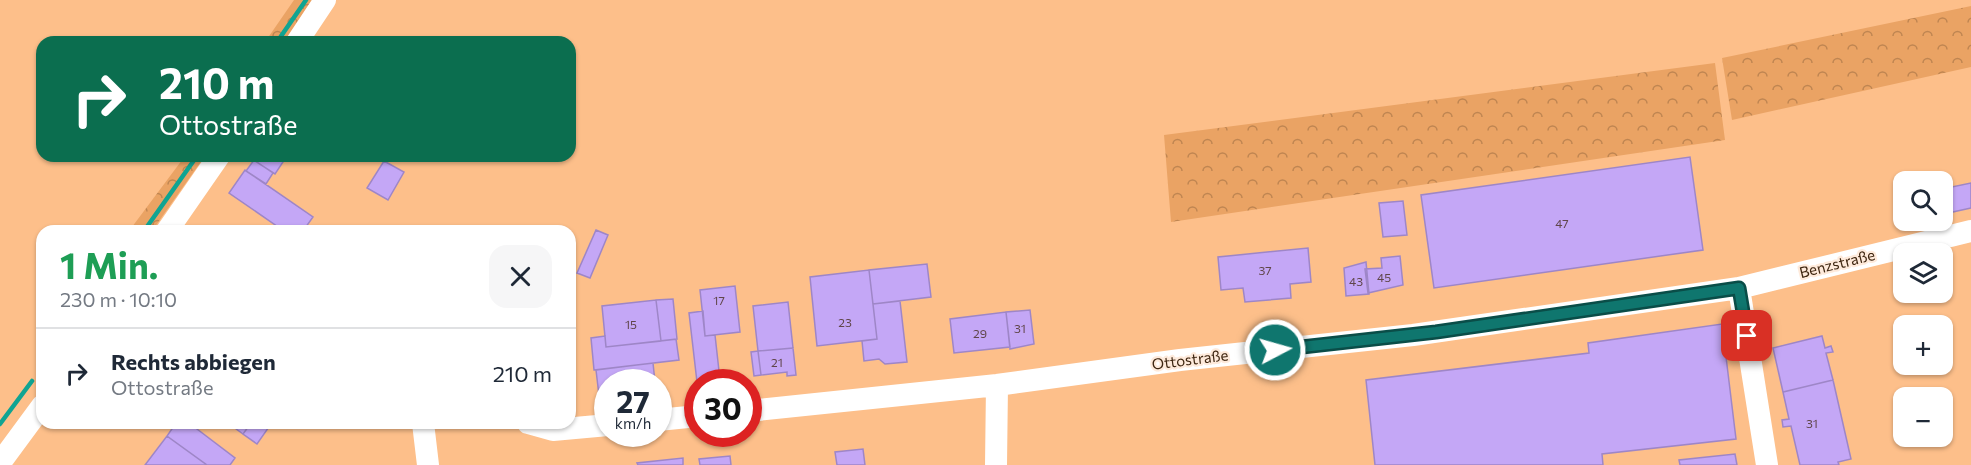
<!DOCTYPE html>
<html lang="de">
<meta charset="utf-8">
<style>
:root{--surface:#fff;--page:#f6f6f7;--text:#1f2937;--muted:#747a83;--line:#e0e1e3}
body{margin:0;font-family:Commissioner,sans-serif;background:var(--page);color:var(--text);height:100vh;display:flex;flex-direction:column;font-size:22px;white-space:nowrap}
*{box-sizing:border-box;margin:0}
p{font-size:20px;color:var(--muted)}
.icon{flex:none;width:33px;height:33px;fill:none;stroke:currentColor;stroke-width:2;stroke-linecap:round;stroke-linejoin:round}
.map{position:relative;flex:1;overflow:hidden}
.drawer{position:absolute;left:36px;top:225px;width:540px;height:204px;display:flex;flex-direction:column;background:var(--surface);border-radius:18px;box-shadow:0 2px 4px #0004}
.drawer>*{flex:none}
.guide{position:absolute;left:36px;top:36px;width:540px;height:126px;border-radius:18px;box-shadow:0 2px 4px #0004;background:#0b6e4f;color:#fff;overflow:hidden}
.tools{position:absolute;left:1893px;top:171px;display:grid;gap:12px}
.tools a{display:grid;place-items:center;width:60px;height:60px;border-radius:12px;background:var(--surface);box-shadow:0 2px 4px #0004;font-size:30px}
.speed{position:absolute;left:594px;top:369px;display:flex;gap:12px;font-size:30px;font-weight:700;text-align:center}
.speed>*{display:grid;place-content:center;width:78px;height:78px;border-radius:50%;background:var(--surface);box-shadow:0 2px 4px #0004;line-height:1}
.speed small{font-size:15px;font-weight:400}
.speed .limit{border:9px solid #d22;background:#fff;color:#111}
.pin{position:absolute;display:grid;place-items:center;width:51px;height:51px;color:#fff;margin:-26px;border-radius:12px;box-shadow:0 3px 9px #0006}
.me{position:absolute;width:66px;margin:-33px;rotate:84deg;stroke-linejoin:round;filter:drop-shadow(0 0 4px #0008)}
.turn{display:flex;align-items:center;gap:21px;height:126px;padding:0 24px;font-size:27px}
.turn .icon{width:78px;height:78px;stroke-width:2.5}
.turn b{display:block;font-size:42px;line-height:51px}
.round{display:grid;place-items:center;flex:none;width:63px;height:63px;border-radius:18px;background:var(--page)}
.overview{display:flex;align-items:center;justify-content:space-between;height:102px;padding:0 24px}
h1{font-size:36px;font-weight:700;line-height:45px;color:#1e9e55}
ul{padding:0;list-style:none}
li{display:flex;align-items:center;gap:18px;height:90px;padding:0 24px;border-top:2px solid var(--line)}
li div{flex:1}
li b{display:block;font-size:22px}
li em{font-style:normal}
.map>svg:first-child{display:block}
.forest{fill:url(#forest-crowns)}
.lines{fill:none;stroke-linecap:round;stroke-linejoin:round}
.stream{stroke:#10a492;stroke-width:4.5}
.building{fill:#c4a7f6;stroke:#9e86c7;stroke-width:1.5}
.minor{stroke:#fff;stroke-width:22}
.route-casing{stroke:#0a4d48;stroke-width:15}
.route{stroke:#0f766e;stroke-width:10}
.labels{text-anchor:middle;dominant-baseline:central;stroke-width:4.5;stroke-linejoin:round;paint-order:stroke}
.number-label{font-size:12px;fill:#60464a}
.street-label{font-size:15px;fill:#3e2611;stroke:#feeadb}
</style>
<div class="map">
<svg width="1971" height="465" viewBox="0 0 1971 465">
<defs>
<pattern id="forest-crowns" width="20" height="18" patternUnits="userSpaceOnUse" patternTransform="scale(1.5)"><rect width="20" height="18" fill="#eaa364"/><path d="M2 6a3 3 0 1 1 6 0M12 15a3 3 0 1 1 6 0" fill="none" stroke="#bf8551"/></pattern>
</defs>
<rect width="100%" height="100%" fill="#fdbf8a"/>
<path class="forest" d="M294,0H312L284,42H265Z
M1971,6V67L1732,120L1722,58Z
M1715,63L1725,140L1171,222L1164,135Z
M185,156H205L152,231H129Z"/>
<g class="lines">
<path class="stream" d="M277,42L306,0
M144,231L197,156
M0,424L32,381"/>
</g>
<path class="building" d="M254,156H287L275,174L252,159Z
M1690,157L1703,250L1434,288L1421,195Z
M254,160L273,173L266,184L246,171Z
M384,161L404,172L388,200L367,188Z
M245,170L313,217L303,231H284L229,193Z
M1971,183V208L1948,213L1942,189Z
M1403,201L1407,235L1383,237L1379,203Z
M596,230L608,235L590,278L577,273Z
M1308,248L1311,282L1290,284L1291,298L1245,302L1243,288L1221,290L1218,257Z
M1400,256L1403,285L1368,293L1365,269L1382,268L1381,258Z
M1366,262L1369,294L1346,296L1344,268Z
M927,264L931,297L873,304L869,270Z
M869,270L877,339L817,346L810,277Z
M735,286L740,332L705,336L700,290Z
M673,299L677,339L661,341L656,300Z
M656,300L661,341L606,347L602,306Z
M900,301L907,362L885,364L879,359L864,361L862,341L877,339L873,304Z
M788,302L793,348L758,351L753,306Z
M1030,310L1034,344L1010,349L1006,312Z
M703,311L705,336L715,335L720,380L697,382L689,313Z
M1006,312L1010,347L954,353L950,319Z
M1722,324L1736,439L1602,454L1603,465H1375L1366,380L1589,353L1588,343Z
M605,336L606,347L676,339L679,360L594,370L591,338Z
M1822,336L1825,348L1831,346L1833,352L1826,353L1833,380L1783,392L1773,348Z
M793,348L796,375L787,376V372L761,375L758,351Z
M758,351L761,375L754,376L751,352Z
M653,363L655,382H608V403L600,404L596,370Z
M1833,380L1851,459L1838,462L1839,465H1800L1791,426L1783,427L1782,420L1789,419L1783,392Z
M176,423H189L235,458L230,465H207L167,436Z
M228,423H251L243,434Z
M251,423L271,424L257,444L243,434Z
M167,436L207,465H145Z
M863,449L865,465H837L835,452Z
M1735,454L1737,465H1680L1679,460Z
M730,456L731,465H700L699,459Z
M683,458V465H638L637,463Z"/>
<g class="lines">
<path class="minor" d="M297,42L325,0
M167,231L219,156
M1739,288L1971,231
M748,411L997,385L1180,360L1413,335L1739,288L1767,465
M658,420L698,416
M423,423L428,465
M528,423L553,430L608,425
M0,463L42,406
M996,465L997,385"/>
</g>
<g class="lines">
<defs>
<path id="route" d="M1275,350L1436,332L1739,288L1747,336"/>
</defs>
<use href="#route" class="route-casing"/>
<use href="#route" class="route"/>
</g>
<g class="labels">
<g class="number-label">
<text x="1562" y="223">47</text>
<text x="1265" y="270">37</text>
<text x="1384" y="277">45</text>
<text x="1356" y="281">43</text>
<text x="719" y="300">17</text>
<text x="845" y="322">23</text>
<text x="631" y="324">15</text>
<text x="1020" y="328">31</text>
<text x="980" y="333">29</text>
<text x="777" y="362">21</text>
<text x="1812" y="423">31</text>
</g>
<g class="street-label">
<text transform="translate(1837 263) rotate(-14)">Benzstraße</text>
<text transform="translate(1190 359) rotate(-7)">Ottostraße</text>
</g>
</g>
</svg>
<div class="tools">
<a><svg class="icon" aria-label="search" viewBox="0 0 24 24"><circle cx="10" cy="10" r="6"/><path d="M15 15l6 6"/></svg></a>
<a><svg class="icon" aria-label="layers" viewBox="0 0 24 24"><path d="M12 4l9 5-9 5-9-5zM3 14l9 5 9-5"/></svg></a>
<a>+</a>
<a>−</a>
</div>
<div class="speed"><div>27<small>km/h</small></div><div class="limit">30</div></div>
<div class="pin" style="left:1747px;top:336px;background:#d93025"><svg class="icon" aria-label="arrive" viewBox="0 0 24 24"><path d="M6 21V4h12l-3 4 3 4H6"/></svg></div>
<svg class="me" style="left:1275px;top:350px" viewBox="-20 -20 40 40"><circle r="17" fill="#0f766e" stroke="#fff" stroke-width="3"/><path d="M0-11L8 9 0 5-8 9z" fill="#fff"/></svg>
<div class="guide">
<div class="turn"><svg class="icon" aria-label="right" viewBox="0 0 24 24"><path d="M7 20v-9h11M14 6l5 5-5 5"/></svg><div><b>210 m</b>Ottostraße</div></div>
</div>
<section class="drawer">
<div class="overview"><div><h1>1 Min.</h1><p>230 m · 10:10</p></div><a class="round"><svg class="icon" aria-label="close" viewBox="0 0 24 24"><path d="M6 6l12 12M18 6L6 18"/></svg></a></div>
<ul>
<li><svg class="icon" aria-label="right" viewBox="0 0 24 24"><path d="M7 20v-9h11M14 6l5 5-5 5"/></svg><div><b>Rechts abbiegen</b><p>Ottostraße</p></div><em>210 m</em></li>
</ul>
</section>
</div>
